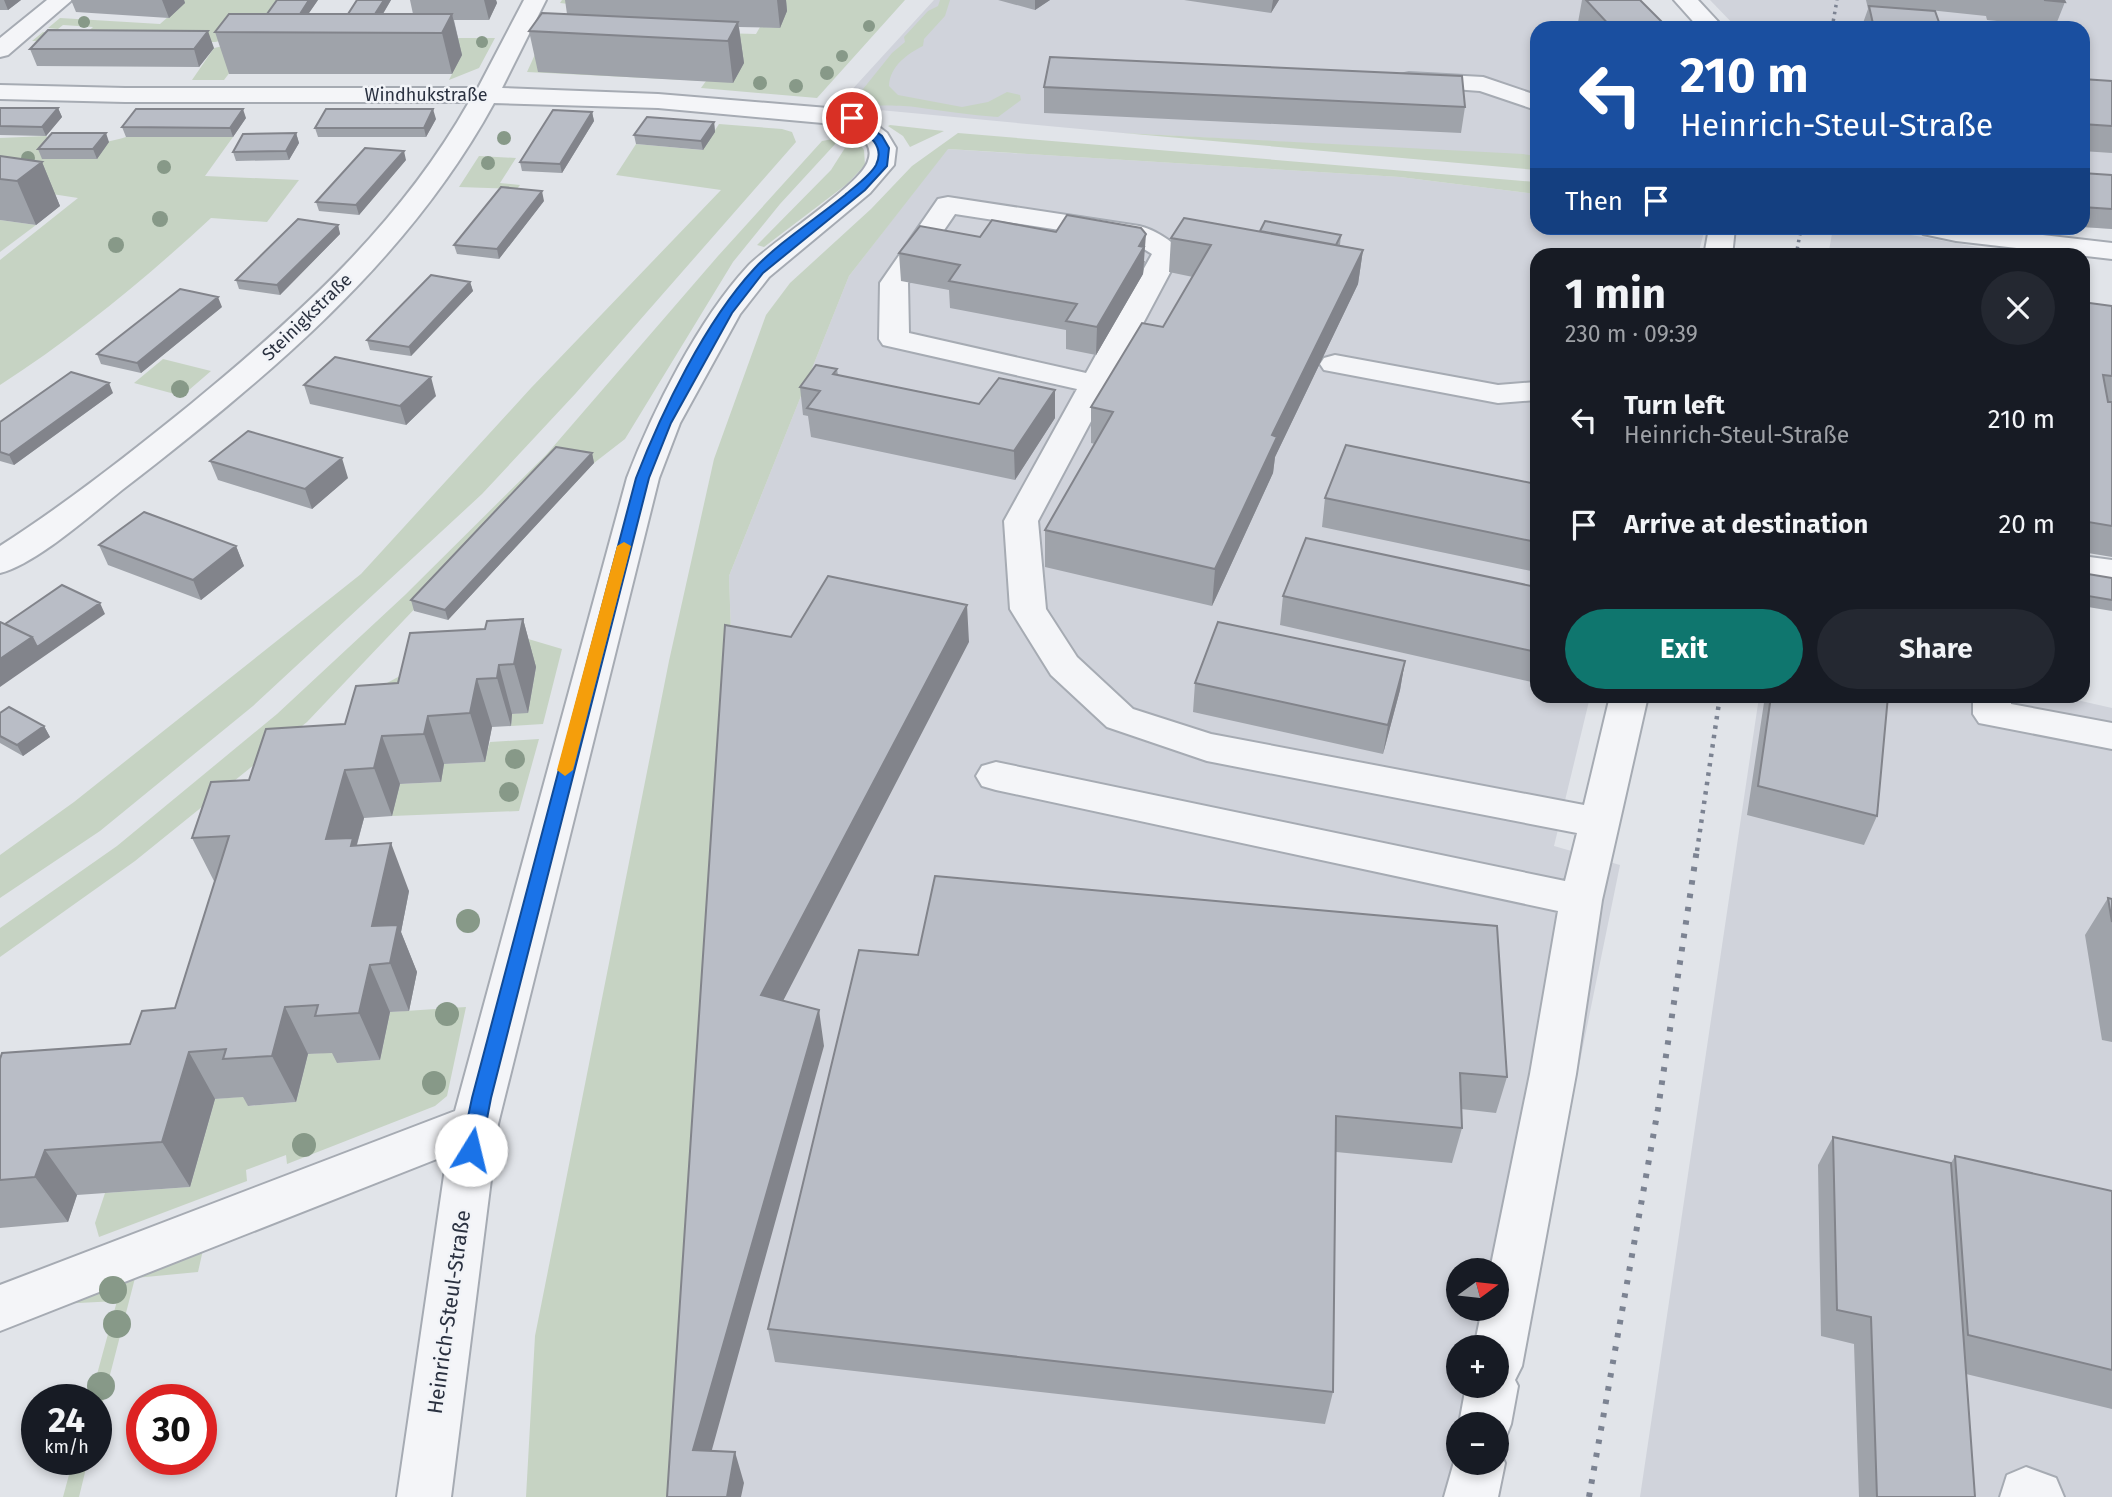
<!DOCTYPE html>
<meta charset="utf-8">
<style>
:root{--surface:#171b24;--page:#242831;--text:#f1f3f6;--muted:#9ea1a6;--accent:#0f766e}
body{margin:0;font-family:"Fira Sans",sans-serif;background:var(--page);color:var(--text);height:100vh;display:flex;flex-direction:column;font-size:26px;white-space:nowrap}
*{box-sizing:border-box;margin:0}
p{font-size:23px;color:var(--muted)}
.icon{flex:none;width:38px;height:38px;fill:none;stroke:currentColor;stroke-width:2;stroke-linecap:round;stroke-linejoin:round}
.map{position:relative;flex:1;overflow:hidden}
.panel{position:absolute;left:1530px;top:248px;width:560px;height:455px;display:flex;flex-direction:column;background:var(--surface);border-radius:21px;box-shadow:0 4px 10px #0003}
.panel>*{flex:none}
.guide{position:absolute;left:1530px;top:21px;width:560px;height:214px;border-radius:21px;box-shadow:0 4px 10px #0003;background:#1a4fa0;color:#fff;overflow:hidden}
.needle{width:46px;rotate:75deg}
.controls{position:absolute;left:1446px;top:1258px;display:grid;gap:14px}
.controls a{display:grid;place-items:center;width:63px;height:63px;border-radius:50%;background:var(--surface);box-shadow:0 4px 10px #0003;font-size:35px}
.speed{position:absolute;left:21px;top:1384px;display:flex;gap:14px;font-size:35px;font-weight:700;text-align:center}
.speed>*{display:grid;place-content:center;width:91px;height:91px;border-radius:50%;background:var(--surface);box-shadow:0 4px 10px #0003;line-height:1}
.speed small{font-size:18px;font-weight:400}
.speed .limit{border:10px solid #d22;background:#fff;color:#111}
.pin{position:absolute;display:grid;place-items:center;width:60px;height:60px;color:#fff;margin:-30px;border:4px solid #fff;border-radius:50%;box-shadow:0 2px 7px #0007}
.me{position:absolute;width:77px;margin:-38px;rotate:9deg;stroke-linejoin:round;filter:drop-shadow(0 0 5px #0008)}
.turn{display:flex;align-items:center;gap:24px;height:147px;padding:0 35px;font-size:32px}
.turn .icon{width:91px;height:91px;stroke-width:2.5}
.turn b{display:block;font-size:49px;line-height:60px}
.then{display:flex;align-items:center;height:66px;padding:0 35px;background:#0003;gap:14px;font-size:26px}
.round{display:grid;place-items:center;flex:none;width:74px;height:74px;border-radius:37px;background:var(--page)}
.head{display:flex;align-items:center;justify-content:space-between;height:119px;padding:0 35px}
h1{font-size:42px;font-weight:700;line-height:52px}
.cta{display:flex;gap:14px;margin-top:auto;padding:14px 35px}
.cta a{flex:1;height:80px;border-radius:42px;background:var(--accent);color:#fff;font-size:28px;font-weight:700;line-height:80px;text-align:center}
.cta a+a{background:var(--page);color:var(--text)}
ul{padding:0;list-style:none}
li{display:flex;align-items:center;gap:21px;height:105px;padding:0 35px}
li div{flex:1}
li b{display:block;font-size:26px}
li em{font-style:normal}
.map>svg:first-child{display:block}
.built{fill:#d0d3db;fill-rule:evenodd}
.green{fill:#c6d3c3}
.lines{fill:none;stroke-linecap:round;stroke-linejoin:round}
.minor-casing{stroke:#a6abb3;stroke-width:4}
.minor{fill:#f4f5f8;fill-rule:evenodd}
.rail-far2{stroke:#7c8392;stroke-width:3.5;stroke-dasharray:2.5 4.5;stroke-linecap:butt}
.rail-far1{stroke:#7c8392;stroke-width:4.5;stroke-dasharray:3.5 6;stroke-linecap:butt}
.rail{stroke:#7c8392;stroke-width:6;stroke-dasharray:4.5 9;stroke-linecap:butt}
.tree{fill:#879988}
.wall{fill:#9fa3aa}
.shaded-wall{fill:#82848b}
.building{fill:#b9bdc6;stroke:#82848b;stroke-width:2}
.route{fill:#1a73e8;stroke:#114b97;stroke-width:2}
.slow{fill:#f59e0b}
.labels{text-anchor:middle;dominant-baseline:central;stroke-width:5;stroke-linejoin:round;paint-order:stroke}
.far-street-label{font-size:18px;fill:#2a3140;stroke:#f1f3f7}
.street-label{font-size:21px;fill:#2a3140;stroke:#f1f3f7}
</style>
<div class="map">
<svg width="2112" height="1497" viewBox="0 0 2112 1497">
<rect width="100%" height="100%" fill="#e1e4e9"/>
<path class="built" d="M934,0H1638L1667,28H1536V156L1123,133L837,106Z
M1710,0H2112V229L2083,227L2082,28H1737Z
M947,149L1400,177L1536,194V228H1705L1698,255L1536,256V696L1590,697L1554,846L1620,865L1491,1497H680L732,661L729,576L849,276ZM1458,1270H1496V1309H1458ZM1458,1348H1496V1386H1458ZM1458,1424H1496V1463H1458Z
M1833,228H1899L1911,235L1983,248L1984,255L1828,256Z
M2059,696L2112,708V1497H1640L1759,697Z"/>
<path class="green" d="M137,0H286L263,32L215,42L32,41L43,32L81,38L93,27L63,25L58,29L48,28L60,18L160,24L184,3Z
M562,0H905L817,98L701,88L706,81L527,72L547,28L756,34L760,27L780,28L560,3Z
M940,0H950L945,16L924,39L923,46C907,54 890,66 889,86L898,95L962,107L988,102L1007,92L1020,95L1021,100L998,117C970,115 943,111 915,107C896,104 872,109 855,99L892,53L905,42L904,37L928,11L938,6Z
M261,38H495L479,68L449,80L461,56L243,55L224,80H192L214,48Z
M719,124L782,129L792,132L796,142L576,393L482,494L253,706L100,831L0,898V855L74,802L361,574L531,388L721,190L616,175L636,144L702,150Z
M888,126L890,125L944,131L910,147L903,136Z
M958,133L1536,182V194L1400,177L948,149L849,276L729,576L732,661L680,1497H526L535,1336L669,661L714,459L766,315L790,283L871,209L912,166Z
M1123,133L1523,154L1536,156V170Z
M46,136C65,150 104,144 126,137H233L205,176L299,180L267,222L211,218C145,279 76,336 0,385V260L78,198L0,186V138Z
M833,139L837,142L780,204L733,262L625,439L594,463L558,458L307,722L135,861L0,957V928L117,846L277,714L405,595L546,455L718,256L822,141Z
M856,139L864,150L865,165L847,184L764,247L757,245L831,170L850,140Z
M479,156L516,158L500,183L520,185L517,189L459,187Z
M0,220L36,225L0,252Z
M163,359L211,371L182,396L134,383Z
M508,633L562,649L543,724L511,726L512,714L528,712L536,667L383,689L387,683L451,648Z
M539,739L519,811L392,816L400,784L440,782L444,764L484,762L490,742Z
M466,1007L447,1096L435,1106L287,1164L286,1155L246,1170L247,1181L99,1237L95,1223L105,1193L190,1187L215,1099L251,1096L249,1106L296,1102L308,1054L340,1052L338,1063L380,1060L390,1012Z
M205,1241L198,1272L135,1278L96,1429V1400H90L117,1301L59,1304Z
M73,1460H88L79,1497H63Z"/>
<g class="lines">
<defs>
<path id="minor" d="M47,0H72L8,55L0,57V38Z
M524,0H546L502,88L658,94L852,110L861,113L887,133L896,148L894,165L870,193L769,277L740,314L680,423L659,478L498,1124L451,1497H397L447,1155L0,1331V1285L455,1111L627,478C653,410 698,320 748,266C770,243 861,185 868,161C875,143 858,135 845,125L658,108L494,103C407,263 264,380 122,490C92,514 36,564 0,573V546C67,503 129,454 191,404C298,316 400,224 469,102H125L0,99V85L125,88H478Z
M1674,0H1698L1724,28H1699Z
M1409,73L1483,77L1536,95V110L1480,91L1400,85L1397,80L1400,75Z
M948,197L1139,226C1153,229 1172,240 1181,252L1038,521L1046,609L1077,657L1133,709L1211,734L1584,805L1610,696H1648L1602,900L1576,1074L1522,1366L1515,1380L1518,1386L1511,1424L1504,1442L1497,1445L1505,1463L1498,1497H1444L1458,1448V1463H1496V1424H1459L1466,1386H1496V1348H1474L1482,1309H1496V1270H1490L1530,1074L1558,911L996,790L982,786L976,776L982,766L996,762L1565,881L1577,833L1207,761L1107,727L1051,675L1010,609L1004,521L1077,389L883,345L879,339L880,283L938,199ZM955,214L1131,241L1152,254L1086,373L909,333L908,283Z
M1709,228H1735L1732,256H1704Z
M1919,228H1981L2112,243V259L1956,241L1923,234Z
M1335,355L1498,385L1536,382V400L1498,403L1324,370L1320,364L1324,358Z
M2082,556L2112,560V582L2082,578Z
M1973,696H2011V704L2112,723V749L1979,723L1973,714Z
M2026,1467L2056,1478L2064,1497H2000L2007,1475Z"/>
</defs>
<use href="#minor" class="minor-casing"/>
<use href="#minor" class="minor"/>
<path class="rail-far2" d="M1832,28L1837,0
M1796,256L1801,228"/>
<path class="rail-far1" d="M1697,851L1720,696"/>
<path class="rail" d="M1589,1497L1658,1109L1697,849"/>
</g>
<g class="tree">
<circle cx="84" cy="22" r="6"/>
<circle cx="869" cy="26" r="6"/>
<circle cx="482" cy="42" r="6"/>
<circle cx="842" cy="56" r="6"/>
<circle cx="827" cy="73" r="7"/>
<circle cx="760" cy="83" r="7"/>
<circle cx="796" cy="86" r="7"/>
<circle cx="504" cy="138" r="7"/>
<circle cx="28" cy="158" r="7"/>
<circle cx="488" cy="163" r="7"/>
<circle cx="164" cy="167" r="7"/>
<circle cx="160" cy="219" r="8"/>
<circle cx="116" cy="245" r="8"/>
<circle cx="180" cy="389" r="9"/>
<circle cx="515" cy="759" r="10"/>
<circle cx="509" cy="792" r="10"/>
<circle cx="468" cy="921" r="12"/>
<circle cx="447" cy="1014" r="12"/>
<circle cx="434" cy="1083" r="12"/>
<circle cx="304" cy="1145" r="12"/>
<circle cx="113" cy="1290" r="14"/>
<circle cx="117" cy="1324" r="14"/>
<circle cx="101" cy="1386" r="14"/>
</g>
<path class="wall" d="M0,0H21L8,10H0Z
M71,0H184L185,3L169,18L76,12Z
M318,0L308,14H348L357,0H391L383,14H413L410,0H496L497,3L489,20H454L462,55L452,74H229L215,32L267,14Z
M565,0H786L787,11L780,28L739,27L744,63L733,83L538,72L529,31L567,14Z
M998,0H1050L1035,10Z
M1184,0H1279L1271,13Z
M1582,0H1640L1668,28H1577Z
M1866,0H2064L2065,2L2055,27L1987,20L1986,16L1929,10L1941,28H1865L1863,23L1868,9Z
M214,48L199,67L37,66L30,49Z
M2082,79L2112,81V153L2082,151Z
M1044,87L1465,107L1461,133L1044,113Z
M0,108H58L62,117L46,136L0,135Z
M592,112L594,121L562,173L522,171L520,162Z
M246,118L233,137H126L122,127Z
M436,119L426,137H318L315,128Z
M714,122L715,132L703,150L636,144L634,135Z
M296,133L299,143L289,160L236,161L233,152Z
M109,142L97,159H42L38,149Z
M0,156L42,162L60,206L36,225L0,220Z
M406,160L359,215L319,211L316,202Z
M2082,173L2112,175V229L2082,227Z
M544,201L499,259L457,254L454,245Z
M338,225L340,234L280,295L239,289L236,280Z
M1260,231L1341,235L1340,245L1363,250L1358,284L1275,457L1273,473L1212,606L1045,567V530L1095,444L1091,443V407L1163,327L1193,277L1169,272L1171,238Z
M980,237L1145,261L1143,274L1096,355L1066,349V330L950,308L949,290L901,281L899,253Z
M470,282L473,291L411,356L370,350L367,340Z
M2082,302L2112,306V557L2082,552Z
M222,307L141,373L101,364L97,354Z
M837,369L838,375L979,404L1055,390V418L1015,480L811,437L808,416L803,415L800,387Z
M304,385L436,396L406,425L310,404Z
M113,393L14,465L0,461V422Z
M592,453L594,463L448,620L414,611L411,600Z
M210,461L348,478L312,509L218,480Z
M1536,484V572L1322,527L1325,498Z
M99,545L236,546L244,566L201,600L108,565Z
M2082,573L2112,578V611L2082,606Z
M1536,587V683L1280,625L1283,596Z
M523,619L536,667L528,713L512,714L511,726L492,727L485,762L444,764L441,782L400,784L392,816L364,818L357,845L409,891L401,932L417,972L409,1011L390,1012L380,1060L337,1063L332,1053L308,1054L296,1102L248,1106L243,1097L215,1099L190,1187L77,1195L68,1222L0,1228V1059L130,1044L175,1008L215,883L192,838L249,780L345,724L398,683L485,629Z
M1405,661L1400,690L1383,754L1193,712L1195,683Z
M1765,696H1888L1877,816L1864,845L1747,815Z
M0,713L44,726L50,737L23,756L0,743Z
M2108,898L2112,899V1042L2102,1040L2085,935Z
M859,950L1507,1077L1496,1113L1461,1109L1462,1128L1452,1163L1336,1152L1333,1392L1325,1424L775,1362L768,1329Z
M1833,1137L1951,1163L1955,1156L2112,1191V1409L1966,1374L1975,1497H1859L1854,1344L1821,1336L1818,1165Z"/>
<path class="shaded-wall" d="M4,0H21L8,10Z
M162,0H184L185,3L169,18Z
M309,0H318L296,32L293,23Z
M384,0H391L372,32L369,23Z
M484,0H496L497,3L489,20Z
M777,0H786L787,11L780,28Z
M1035,0H1050L1035,10Z
M1273,0H1279L1271,13Z
M452,14L462,55L452,74L442,33Z
M738,22L744,63L733,83L728,41Z
M208,31L214,48L199,67L194,49Z
M58,108L62,117L46,136L42,127Z
M243,109L246,118L233,137L230,128Z
M433,109L436,119L426,137L424,128Z
M592,112L594,121L562,173L560,164Z
M714,122L715,132L703,150L701,141Z
M106,133L109,142L97,159L93,149Z
M296,133L299,143L289,160L286,151Z
M404,151L406,160L359,215L356,205Z
M42,162L60,206L36,225L17,181Z
M542,191L544,201L499,259L497,249Z
M338,225L340,234L280,295L277,285Z
M1146,234L1143,274L1096,355L1097,327Z
M1363,250L1358,284L1275,457L1273,473L1212,606L1215,569L1272,435Z
M470,282L473,291L411,356L409,347Z
M218,297L222,307L141,373L137,363Z
M431,377L436,396L406,425L400,406Z
M109,383L113,393L14,465L9,455Z
M1055,390V418L1015,480L1014,451Z
M592,453L594,463L448,620L445,610Z
M342,458L348,478L312,509L305,489Z
M236,546L244,566L201,600L193,580Z
M100,603L105,614L0,687V659L32,637Z
M967,605L969,642L767,1032L761,995Z
M523,619L536,667L528,713L514,664Z
M1405,661L1400,690L1383,754L1388,725Z
M499,665L512,714L511,726L497,678Z
M477,679L492,727L485,762L470,713Z
M428,716L444,764L441,782L424,734Z
M44,726L50,737L23,756L17,745Z
M382,736L400,784L392,816L374,768Z
M345,770L364,818L356,847L326,839Z
M391,843L409,891L401,932L417,972L409,1011L390,963L372,926Z
M370,965L390,1012L380,1060L359,1013Z
M285,1007L308,1054L296,1102L272,1056Z
M819,1010L824,1046L703,1482L693,1450Z
M189,1052L215,1099L190,1187L162,1142Z
M45,1150L77,1195L68,1222L35,1177Z
M735,1452L744,1483L741,1497H727Z"/>
<path class="building" d="M277,0H309L300,14H267Z
M357,0H384L375,14H348Z
M1586,0H1640L1668,28H1612Z
M2044,0H2064L2065,2Z
M1869,6L1935,11L1941,28H1874Z
M542,13L738,22L728,41L529,31Z
M229,14H452L442,33L215,32Z
M48,30L208,31L194,49H30Z
M1050,57L1462,76L1465,107L1044,87Z
M2082,79L2112,81V126L2082,124Z
M0,108H58L42,127L0,126Z
M136,109H243L230,128L122,127Z
M326,109H433L424,128H315Z
M553,110L592,112L560,164L520,162Z
M647,117L714,122L701,141L634,135Z
M52,133H106L93,149H38Z
M296,133L286,151L233,152L243,134Z
M365,148L404,151L356,205L316,202Z
M0,156L42,162L17,181L0,179Z
M2082,173L2112,175V209L2082,207Z
M501,187L542,191L497,249L454,245Z
M1067,215L1141,228L1146,234L1139,246L1144,247L1097,327L1066,321L1077,304L949,281L960,265L899,253L920,226L980,237L992,220L1056,232Z
M1184,218L1363,250L1272,435L1277,437L1215,569L1045,530L1113,412L1091,407L1142,323L1163,327L1211,245L1171,238Z
M298,219L338,225L277,285L236,280Z
M1265,221L1341,235L1336,245L1260,231Z
M1921,252L1946,256H1921Z
M431,275L470,282L409,347L367,340Z
M180,289L218,297L137,363L97,354Z
M2082,302L2112,306V376L2103,375L2108,402H2112V526L2082,521Z
M335,357L431,377L400,406L304,385Z
M816,365L837,369L833,374L979,404L999,378L1055,390L1014,451L807,408L820,391L800,387Z
M71,372L109,383L9,455L0,452V422Z
M248,431L342,458L305,489L210,461Z
M1346,445L1536,484V542L1325,498Z
M556,447L592,453L445,610L411,600Z
M144,512L236,546L193,580L99,545Z
M1306,538L1536,587V652L1283,596Z
M2082,573L2112,578V600L2082,595Z
M828,576L967,605L761,995L819,1010L693,1450L735,1452L727,1497H667L725,625L791,637Z
M62,585L100,603L37,647L32,637L5,624Z
M523,619L514,664L499,665L497,678L477,679L470,713L428,716L424,734L382,736L374,768L345,770L326,839L353,838L351,846L391,843L372,926L398,925L390,963L370,965L359,1013L315,1016L318,1005L285,1007L272,1056L223,1059L226,1049L189,1052L162,1142L45,1150L35,1177L0,1180V1059L2,1053L130,1044L142,1011L175,1008L229,836L192,838L211,782L249,780L266,729L345,724L356,686L398,683L410,633L485,629L487,621Z
M0,622L32,637L0,659Z
M1218,622L1405,661L1388,725L1195,683Z
M1771,696H1888L1877,816L1758,786Z
M9,707L44,726L17,745L0,736V713Z
M935,876L1497,926L1507,1077L1460,1073L1462,1128L1336,1116L1333,1392L768,1329L859,950L918,955Z
M2108,898L2112,899V922Z
M1833,1137L1951,1163L1975,1497H1877L1871,1317L1837,1310Z
M1955,1156L2112,1191V1370L1968,1335Z"/>
<path class="route" d="M848,116H855L882,136L889,148L887,166L865,190L763,273L732,313L671,423L649,478L491,1098L481,1150L478,1156L471,1159L464,1156L461,1150L472,1098L636,478C662,411 705,322 754,269C778,243 817,218 845,195C854,187 870,176 876,165C887,143 862,131 848,120Z"/>
<path class="slow" d="M624,542L631,546L573,770L565,776L557,770L617,546Z"/>
<g class="labels">
<g class="far-street-label">
<text x="426" y="95">Windhukstraße</text>
<text transform="translate(307 317) rotate(-44)">Steinigkstraße</text>
</g>
<g class="street-label">
<text transform="translate(449 1312) rotate(-82)">Heinrich-Steul-Straße</text>
</g>
</g>
</svg>
<div class="controls">
<a><svg class="needle" viewBox="-14 -14 28 28"><path d="M0-13l5 13h-10z" fill="#e53935"/><path d="M0 13l5-13h-10z" fill="#9ea1a6"/></svg></a>
<a>+</a>
<a>−</a>
</div>
<div class="speed"><div>24<small>km/h</small></div><div class="limit">30</div></div>
<div class="pin" style="left:852px;top:118px;background:#d93025"><svg class="icon" aria-label="arrive" viewBox="0 0 24 24"><path d="M6 21V4h12l-3 4 3 4H6"/></svg></div>
<svg class="me" style="left:471px;top:1150px" viewBox="-20 -20 40 40"><circle r="19" fill="#fff"/><path d="M0-13L10 11 0 6-10 11z" fill="#1a73e8"/></svg>
<div class="guide">
<div class="turn"><svg class="icon" aria-label="left" viewBox="0 0 24 24"><path d="M17 20v-9H6M10 6l-5 5 5 5"/></svg><div><b>210 m</b>Heinrich-Steul-Straße</div></div>
<div class="then">Then<svg class="icon" aria-label="arrive" viewBox="0 0 24 24"><path d="M6 21V4h12l-3 4 3 4H6"/></svg></div>
</div>
<section class="panel">
<div class="head"><div><h1>1 min</h1><p>230 m · 09:39</p></div><a class="round"><svg class="icon" aria-label="close" viewBox="0 0 24 24"><path d="M6 6l12 12M18 6L6 18"/></svg></a></div>
<ul>
<li><svg class="icon" aria-label="left" viewBox="0 0 24 24"><path d="M17 20v-9H6M10 6l-5 5 5 5"/></svg><div><b>Turn left</b><p>Heinrich-Steul-Straße</p></div><em>210 m</em></li>
<li><svg class="icon" aria-label="arrive" viewBox="0 0 24 24"><path d="M6 21V4h12l-3 4 3 4H6"/></svg><div><b>Arrive at destination</b></div><em>20 m</em></li>
</ul>
<div class="cta"><a>Exit</a><a>Share</a></div>
</section>
</div>
